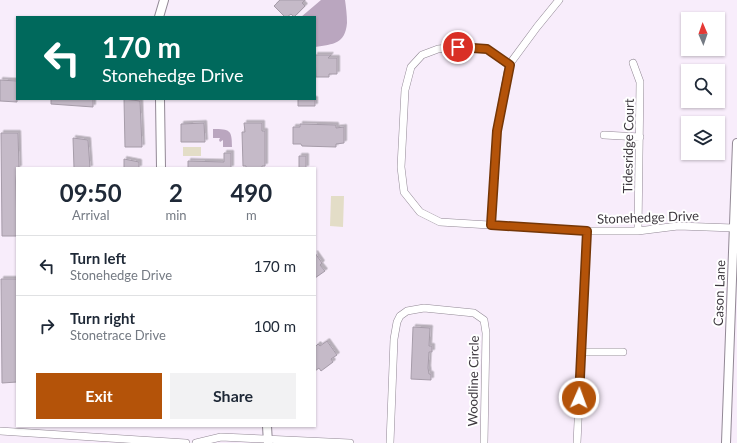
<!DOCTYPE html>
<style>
:root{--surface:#fff;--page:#f2f2f3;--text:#1f2937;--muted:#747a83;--line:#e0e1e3;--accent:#b45309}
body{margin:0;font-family:Lato,sans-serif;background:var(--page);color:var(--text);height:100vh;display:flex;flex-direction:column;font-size:15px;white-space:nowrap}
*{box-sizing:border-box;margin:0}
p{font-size:13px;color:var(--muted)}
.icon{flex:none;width:22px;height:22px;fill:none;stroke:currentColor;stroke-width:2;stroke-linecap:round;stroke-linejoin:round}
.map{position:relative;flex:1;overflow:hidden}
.details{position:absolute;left:16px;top:167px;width:300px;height:260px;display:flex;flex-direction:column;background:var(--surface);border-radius:0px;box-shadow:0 1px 3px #0004}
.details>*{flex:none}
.banner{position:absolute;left:16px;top:16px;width:300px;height:84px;border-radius:0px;box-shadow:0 1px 3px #0004;background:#00695c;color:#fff;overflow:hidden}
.needle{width:26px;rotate:358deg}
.tools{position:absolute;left:681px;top:12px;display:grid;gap:8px}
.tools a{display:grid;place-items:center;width:44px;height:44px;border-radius:0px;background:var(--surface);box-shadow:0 1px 3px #0004;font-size:20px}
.pin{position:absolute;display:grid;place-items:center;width:34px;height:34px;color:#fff;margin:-17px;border:2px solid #fff;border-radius:50%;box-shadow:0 1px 4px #0007}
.me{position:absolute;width:44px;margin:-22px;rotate:2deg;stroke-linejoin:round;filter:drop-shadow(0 0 3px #0008)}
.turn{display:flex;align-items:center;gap:14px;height:84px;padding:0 20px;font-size:18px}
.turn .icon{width:52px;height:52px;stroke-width:2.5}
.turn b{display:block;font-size:28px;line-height:34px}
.eta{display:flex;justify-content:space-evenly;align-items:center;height:68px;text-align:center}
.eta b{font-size:24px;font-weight:700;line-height:28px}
.action{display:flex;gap:8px;margin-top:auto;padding:8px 20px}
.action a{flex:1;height:46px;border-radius:0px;background:var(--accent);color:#fff;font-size:16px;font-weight:700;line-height:46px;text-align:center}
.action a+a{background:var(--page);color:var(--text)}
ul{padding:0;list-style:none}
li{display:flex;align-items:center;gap:12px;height:60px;padding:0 20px;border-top:1px solid var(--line)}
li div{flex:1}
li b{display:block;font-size:15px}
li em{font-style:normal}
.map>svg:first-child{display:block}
.green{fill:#e3ddc7}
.water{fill:#baa6bf}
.building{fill:#c5bac8;stroke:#a69ca9;filter:url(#shadow)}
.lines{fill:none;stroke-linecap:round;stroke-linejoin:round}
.minor-casing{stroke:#928895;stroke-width:8}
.tertiary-casing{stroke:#928895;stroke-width:10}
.minor{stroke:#fff;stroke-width:7}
.tertiary{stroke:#fff;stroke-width:8}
.route-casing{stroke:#753606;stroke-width:10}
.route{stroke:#b45309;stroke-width:7}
.labels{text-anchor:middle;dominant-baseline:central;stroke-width:4;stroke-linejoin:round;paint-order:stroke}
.street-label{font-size:13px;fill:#3e393f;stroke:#fff}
</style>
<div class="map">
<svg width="737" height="443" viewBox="0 0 737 443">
<defs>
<filter id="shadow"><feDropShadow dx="2.5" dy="-2.5" stdDeviation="0" flood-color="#0004"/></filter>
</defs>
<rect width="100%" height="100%" fill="#f8edfb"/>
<path class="green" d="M183,147H201V156H183Z
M331,196H344L343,227L330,226Z"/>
<path class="water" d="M321,0H345C346,7 347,15 347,23C345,44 334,44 315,47V17H301Z
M213,129C230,129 232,130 232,147H223V140L220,142L219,140L220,138H213Z"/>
<path class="building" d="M280,0H305L302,3L305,6L294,17L291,14L287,17H285L274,6Z
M315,55H331L328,58H337V74H329V77H316Z
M0,80L17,81V102L0,101Z
M51,99H93V107L51,104Z
M124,99L140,101L142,147H125Z
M298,99H315V106H298Z
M204,123L205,142H181V124Z
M244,123H262V131H265V166H262V168H246V166H243L242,132H245Z
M300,124L336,125V128L344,127V143L336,144V147L302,146L301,144H293V127H300Z
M1,133H18L19,168H17L16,181L17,236H2Z
M73,138L88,140L90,168H74Z
M224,153H231V168H188V161L224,162Z
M299,156H306V168H299Z
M124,159L139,162V168H124Z
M315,253L322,263L320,265L325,271L315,278Z
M1,279H17V382L2,383Z
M413,327L430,328L429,346H432V352H429L428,368L429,374H431V380L411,379Z
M327,341L337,355L331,359L333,362L321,371L319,368L315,371V347L318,344L320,346Z"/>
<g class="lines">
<defs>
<path id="minor" d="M633,63L640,82L638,231
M509,65L487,49L458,47L438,49L422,55L411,67L405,90L401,167L404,192L420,212L440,222L587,231H638L678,226L734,228
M604,135L640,137
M491,225L497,131L509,65L537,27L559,0
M581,352H623
M0,431L186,443
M196,443L221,437L350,443
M390,443L394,339L397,322L400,316L407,311L424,308L474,313L484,320L486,333L484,443
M577,443L587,231"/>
<path id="tertiary" d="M159,17L164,0
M160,99L161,168
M267,426L268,443
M726,443L737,143"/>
</defs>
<use href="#minor" class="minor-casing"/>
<use href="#tertiary" class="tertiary-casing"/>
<use href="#minor" class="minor"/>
<use href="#tertiary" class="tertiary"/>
</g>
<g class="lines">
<defs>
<path id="route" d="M458,47L487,49L510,65L497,131L491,225L587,231L579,398"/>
</defs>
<use href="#route" class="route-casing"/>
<use href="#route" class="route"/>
</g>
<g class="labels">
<g class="street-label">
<text transform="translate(628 146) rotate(-89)">Tidesridge Court</text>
<text transform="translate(648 217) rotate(-2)">Stonehedge Drive</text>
<text transform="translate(719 293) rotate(-88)">Cason Lane</text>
<text transform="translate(473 381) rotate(-89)">Woodline Circle</text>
</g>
</g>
</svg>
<div class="tools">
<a><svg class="needle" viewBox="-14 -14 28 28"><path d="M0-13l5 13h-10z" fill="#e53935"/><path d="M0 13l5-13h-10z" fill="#747a83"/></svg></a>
<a><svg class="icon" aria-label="search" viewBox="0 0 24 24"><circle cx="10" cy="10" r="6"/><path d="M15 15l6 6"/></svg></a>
<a><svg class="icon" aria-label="layers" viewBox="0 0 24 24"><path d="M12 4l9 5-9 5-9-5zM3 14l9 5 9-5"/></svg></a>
</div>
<div class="pin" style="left:458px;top:47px;background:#d93025"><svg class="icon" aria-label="arrive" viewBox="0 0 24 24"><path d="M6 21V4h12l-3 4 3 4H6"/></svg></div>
<svg class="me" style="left:579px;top:398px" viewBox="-20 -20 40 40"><circle r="17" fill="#b45309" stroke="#fff" stroke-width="3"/><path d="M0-11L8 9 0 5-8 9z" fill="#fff"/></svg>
<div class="banner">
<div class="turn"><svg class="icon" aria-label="left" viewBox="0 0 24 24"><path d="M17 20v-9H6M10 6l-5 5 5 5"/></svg><div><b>170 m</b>Stonehedge Drive</div></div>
</div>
<section class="details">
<div class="eta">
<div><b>09:50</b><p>Arrival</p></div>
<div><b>2</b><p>min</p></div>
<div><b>490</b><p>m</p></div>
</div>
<ul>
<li><svg class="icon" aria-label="left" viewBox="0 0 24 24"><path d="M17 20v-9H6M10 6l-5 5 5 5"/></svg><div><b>Turn left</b><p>Stonehedge Drive</p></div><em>170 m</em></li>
<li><svg class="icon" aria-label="right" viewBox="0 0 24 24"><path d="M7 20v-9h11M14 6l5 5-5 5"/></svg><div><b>Turn right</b><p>Stonetrace Drive</p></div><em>100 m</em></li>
</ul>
<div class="action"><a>Exit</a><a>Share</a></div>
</section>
</div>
